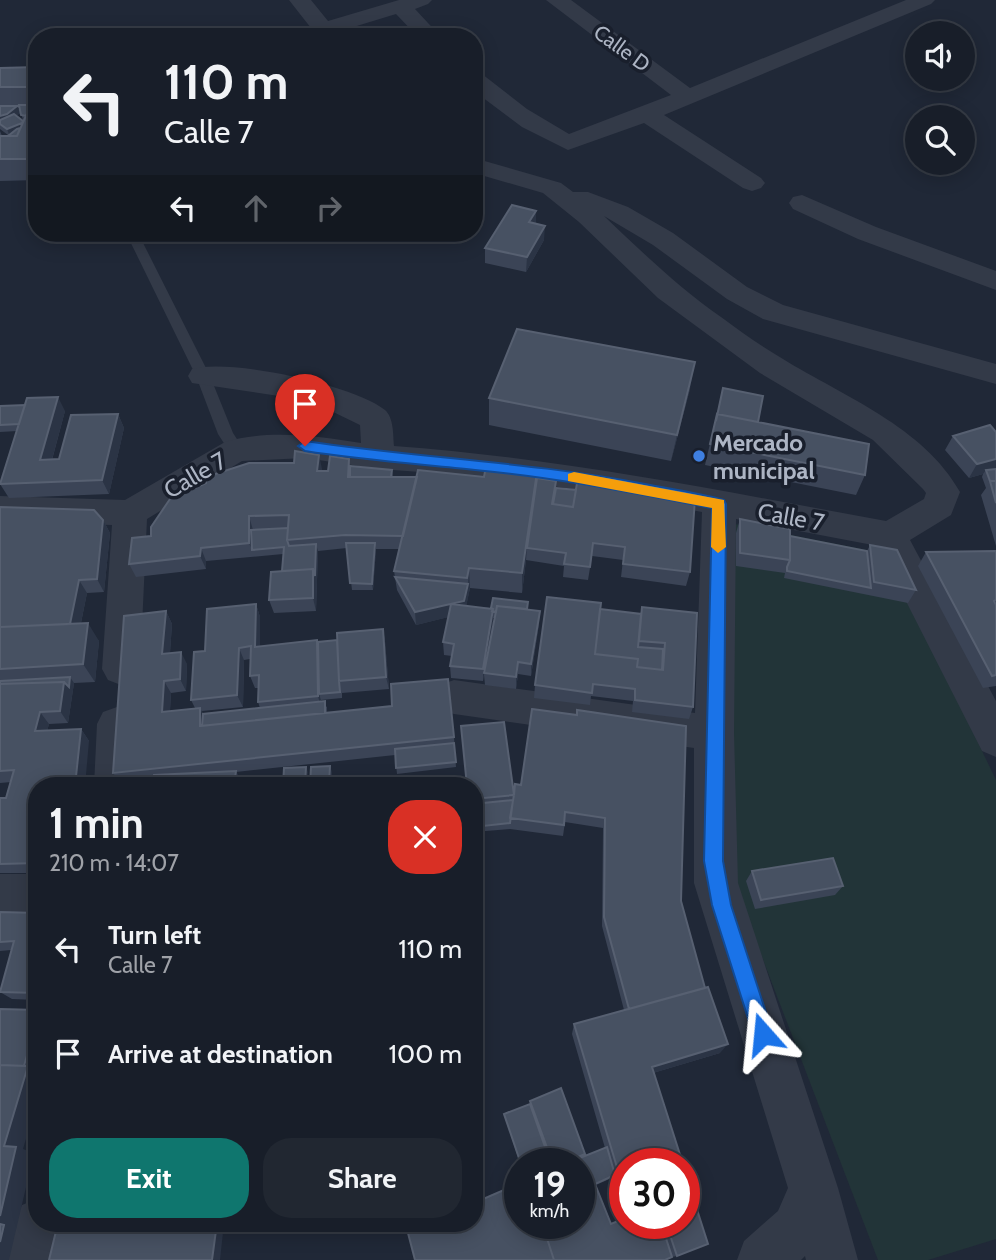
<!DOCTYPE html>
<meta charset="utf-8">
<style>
:root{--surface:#181e29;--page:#212731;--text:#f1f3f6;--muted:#9fa2a8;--line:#363c46;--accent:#0f766e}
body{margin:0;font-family:Cabin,sans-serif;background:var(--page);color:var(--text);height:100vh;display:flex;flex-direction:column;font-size:26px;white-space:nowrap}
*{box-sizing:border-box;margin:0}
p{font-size:23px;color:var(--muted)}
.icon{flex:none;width:38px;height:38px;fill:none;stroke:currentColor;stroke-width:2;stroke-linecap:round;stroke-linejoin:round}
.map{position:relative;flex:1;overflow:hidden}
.side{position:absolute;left:28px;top:777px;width:455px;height:455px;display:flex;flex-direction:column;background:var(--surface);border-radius:28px;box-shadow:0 4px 18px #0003,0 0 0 2px var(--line)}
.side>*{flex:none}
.top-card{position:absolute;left:28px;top:28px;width:455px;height:214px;border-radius:28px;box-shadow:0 4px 18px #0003,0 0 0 2px var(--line);background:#181e29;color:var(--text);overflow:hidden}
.buttons{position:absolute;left:905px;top:21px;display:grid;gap:14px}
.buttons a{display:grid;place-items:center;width:70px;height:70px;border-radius:50%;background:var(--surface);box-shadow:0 4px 18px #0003,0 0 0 2px var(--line);font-size:35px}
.speed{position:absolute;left:504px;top:1148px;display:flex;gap:14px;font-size:35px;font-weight:700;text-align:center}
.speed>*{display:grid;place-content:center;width:91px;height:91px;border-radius:50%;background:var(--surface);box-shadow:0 4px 18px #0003,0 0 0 2px var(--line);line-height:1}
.speed small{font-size:18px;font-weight:400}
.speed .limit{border:10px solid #d22;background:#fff;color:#111}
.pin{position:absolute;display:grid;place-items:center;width:60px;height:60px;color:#fff;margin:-72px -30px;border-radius:50% 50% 50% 0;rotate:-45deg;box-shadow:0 0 7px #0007}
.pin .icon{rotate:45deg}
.me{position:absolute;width:77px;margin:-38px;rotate:342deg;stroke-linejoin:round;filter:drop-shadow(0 0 5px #0008)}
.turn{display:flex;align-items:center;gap:24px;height:147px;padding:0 21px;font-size:32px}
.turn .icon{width:91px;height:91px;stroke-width:2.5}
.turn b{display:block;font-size:49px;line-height:60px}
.lanes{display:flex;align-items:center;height:66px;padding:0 21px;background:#0003;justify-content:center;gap:35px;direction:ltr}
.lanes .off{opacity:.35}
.round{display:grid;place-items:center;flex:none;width:74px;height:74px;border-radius:28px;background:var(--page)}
.overview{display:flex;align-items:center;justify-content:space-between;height:119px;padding:0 21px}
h1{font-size:42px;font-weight:700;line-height:52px}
.button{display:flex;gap:14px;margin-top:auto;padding:14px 21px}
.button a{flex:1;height:80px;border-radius:28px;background:var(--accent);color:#fff;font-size:28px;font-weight:700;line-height:80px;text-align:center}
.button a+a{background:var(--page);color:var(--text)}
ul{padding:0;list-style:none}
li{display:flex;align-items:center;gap:21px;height:105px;padding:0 21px}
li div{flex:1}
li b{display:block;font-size:26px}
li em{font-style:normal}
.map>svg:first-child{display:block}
.green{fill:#223438}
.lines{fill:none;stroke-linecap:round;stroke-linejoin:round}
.lane{fill:#333a48;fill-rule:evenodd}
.street{fill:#333a48;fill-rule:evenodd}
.wall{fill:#3b4456;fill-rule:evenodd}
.shaded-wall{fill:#2b3445}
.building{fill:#475162;stroke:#576071;stroke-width:2}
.route{fill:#1a73e8;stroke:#114b97;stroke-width:2}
.slow{fill:#f59e0b}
.shop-dot{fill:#3f7fe0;stroke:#191f2c;stroke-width:2.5}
.labels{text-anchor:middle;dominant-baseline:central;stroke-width:7;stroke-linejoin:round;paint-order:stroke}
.far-street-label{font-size:21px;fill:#adb5c4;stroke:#191f2c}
.poi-label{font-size:24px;font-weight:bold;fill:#adb5c4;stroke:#191f2c;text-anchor:start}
.street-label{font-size:24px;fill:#adb5c4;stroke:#191f2c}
</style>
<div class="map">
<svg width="996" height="1260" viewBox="0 0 996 1260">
<rect width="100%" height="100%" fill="#202837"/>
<path class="green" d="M735,524L887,554L996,780V1239L928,1260H878L731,876Z"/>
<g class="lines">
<path class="lane" d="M126,233H138L210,376L233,433L244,450L241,454H231L218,434L196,376Z"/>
<path class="street" d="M289,0H311L328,21L399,0H432L428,4L415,9L441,37H418L396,14L337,32L341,37H318Z
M546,0H571L690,88L906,0H935L931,4L664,115L761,178L765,183L761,188L752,191L743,188L644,123L568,150L522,127L474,91V72L482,74L527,109L569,134L671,95Z
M474,158L561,183L573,192H588L628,207L673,233L747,287L783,305L996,364V384L763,319L727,299L653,245L604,216C642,252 678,287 721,317C741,332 761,346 783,359C843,396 924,427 960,492L951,515L910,540L996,701V757L982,751L878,546L736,519L734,733L738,883L838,1188L858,1260H806L805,1256L801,1260H737L744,1241L778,1211L788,1188L694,883V748L454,714L440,709L435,697L440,685L454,680L695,713L702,512L596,492L476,476L379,469L305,458L242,461L147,519L140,669L134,680L121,685L108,680L102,669L112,525L0,522V496L125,500L225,442C268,429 317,436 361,443L360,425L325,408L292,398L192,383L188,376L192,369C230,358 354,385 385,410C394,418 393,435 394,446C560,458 722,491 886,521L924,499L926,493L923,489L873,440L760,373L658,298L579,222L543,193L474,173Z
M802,195L876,227L996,271V290L858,239L793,209L789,203L793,197Z
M117,707L131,712L137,724L134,786H94L97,724L103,712Z
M0,874H37V916H0Z
M37,1199V1223H66L59,1260H7L14,1223L22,1205Z"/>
</g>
<path class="wall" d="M37,67V180L0,181V131L2,136L8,135L0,129V68ZM18,108H20L23,121L16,116L20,113Z
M536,211V224L544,240L526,272L485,263V248Z
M723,388L758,422L865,475L856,495L705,465Z
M690,389L671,461L489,425V398Z
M0,406L65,411L52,460L59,459L118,414L124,428L109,494L9,498L0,484L17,431L0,432Z
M996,432V546L981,495L986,488L982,477L983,474L969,478L945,450L953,436Z
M349,459L350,466L392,470L393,477H484L537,472V478L556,481V488L690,572L686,586L621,577L623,560L592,556L588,580L563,577L564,566L526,560L522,593L470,588L466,606L491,608L528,610L539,624L531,676L518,674L516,689L485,685L484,675L483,681L451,678L450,666L452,656L444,655L443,642L448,617L416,625L397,590L394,571L400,549H376L373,590H352L347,548L318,551L316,611L274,613L269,600L282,571L283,554L206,561V569L136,577L129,564L151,536L322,469V471H328ZM493,618H495L486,662L493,621Z
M0,507L103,520L110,533L104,592L87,593L81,623L99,641L95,682L74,683L68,723L49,724L47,731L81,729L89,741L37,786V873H0V798H6L11,782L0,783Z
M740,519L790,536L867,551L870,545L916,590L908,603L784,578L785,573L736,566V533Z
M996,551V686L983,688L918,566L926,552Z
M256,604L260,617V646H318L337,640L383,629L385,641L389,689L342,693V698L321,700V702L327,707V713L454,737L456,767L397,774L395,755L236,772L242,782L121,784L113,773L166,611L172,624L170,653L187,664L186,691L171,693L170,711L195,708L191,700L205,651ZM250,659V676L255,688H258V702L260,708L203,714L202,711L243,707L244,660Z
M642,607L697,613L693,707L689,719L632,712L633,701L591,696L590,705L534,698L535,685L600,609L641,614Z
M577,710L681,901L720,1053L653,1073L625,1196L620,1198L614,1177L596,1185L611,1224L684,1223L677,1256L672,1257L415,1260L579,1164H520L504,1114L530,1104V1101L584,1156L605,1148L572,1034L574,1024L624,1010L602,926L603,828L565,822L563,836L510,829L474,832V786L514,795L576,715Z
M332,772L331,786H311L310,785Z
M752,871L843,886L835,895L755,909L746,881Z
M0,912L37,913V1000L12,999L0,992L11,950L0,951Z"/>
<path class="shaded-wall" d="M17,106L20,113L10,122L0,124V116Z
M24,122L27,130L10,137L7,129Z
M536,211V226L529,222Z
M545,226L544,240L526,272L527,257Z
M695,362L690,389L671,461L677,435Z
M58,397L65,411L48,474L40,460Z
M118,414L124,428L109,494L102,480Z
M319,455L322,469L320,485L317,471Z
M996,459V470H986L983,474L969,478L977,464Z
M537,472L536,492L527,548L526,560L522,593V573Z
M249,516L253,530L252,550L249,543Z
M103,520L110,533L104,592L97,579Z
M375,543L376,549L373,590L372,584Z
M316,544L318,551L316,611L313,598V569Z
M201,548L206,561V569L200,556Z
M469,568L470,588L465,613L416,625L415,612L468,584Z
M79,580L87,593L77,642L69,630Z
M256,604L260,617V659L255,647Z
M493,609V621L483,681V669Z
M166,611L172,624L169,666L162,654Z
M540,611L539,624L531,676V664Z
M88,623L99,641L95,682L83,664Z
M383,629L385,641L389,689L386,677Z
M317,640L320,653L319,694L321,700V708L318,696Z
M239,648L244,660L243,707L237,695Z
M181,652L187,664L186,691L180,679Z
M518,662V674L516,689V677Z
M70,677L74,683L68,723L60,711L64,682Z
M164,681L171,693L169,723L162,712Z
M200,708L206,720V732L200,726Z
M40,712L49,724L44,743L35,731Z
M81,729L89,741L85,786H75Z
M330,766L332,772L331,786H330L329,784Z
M306,767L308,772L307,786L305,785Z
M236,771L242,782L241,786H234Z
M37,1020V1066L36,1070H37V1101L23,1149L34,1153L9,1260H0V1216L4,1146L23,1068Z
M728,1044L720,1053L646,1075L652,1067Z
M217,1223H224L220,1260H212Z"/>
<path class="building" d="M37,67V87H0V68Z
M37,91V159H0V136H17Z
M19,105H30L26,116L21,115Z
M0,106H17L7,114L0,116Z
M14,114L23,121L22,123L7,129L0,124V120Z
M20,128L17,136H8L17,129Z
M512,205L536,211L529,222L545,226L527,257L485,248Z
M517,329L695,362L677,435L489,398Z
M723,388L763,396L758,422L717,414L716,421Z
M58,397L40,460L59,459L71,415L118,414L102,480L0,484L27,398Z
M25,405L19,424L0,425V406Z
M717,414L869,444L865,475L710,444Z
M990,425L996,432V459L977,464L953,436Z
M295,451L319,455L317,471H328L330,456L349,459L348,477H417L403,536L345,535L287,540L289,515L249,516V543L201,548L200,556L129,564L132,538L151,536V527L170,499L206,483V477L249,463H294Z
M350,466L392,470L391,477H350Z
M486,466L537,472L522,573L469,568L467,578L394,571L418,470L484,477Z
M996,469V481H990L986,470Z
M537,478L556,481L552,504L573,507L577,483L695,498L690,572L623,564L625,547L593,543L590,567L564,564L566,553L527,548Z
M990,481H996V503Z
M556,488L576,490L573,507L553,504Z
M0,507L94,510L103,520L97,579L79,580L70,624L0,627Z
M740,519L790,529V560L740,553Z
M288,528L287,540L289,546L316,544L315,576L313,569L282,571L284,547L252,550L251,530Z
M790,536L867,551L871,588L787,571V567L790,560Z
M346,543H375L372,584L350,583Z
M870,545L897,550L916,590L874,582Z
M996,551V600L994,601L996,605V675L992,676L926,552Z
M313,569V598L269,600L271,572Z
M395,577L468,584L464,601L415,612Z
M547,597L601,603L595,654L638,659L637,667L663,670L665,643L639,641L642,607L697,613L693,707L635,700V689L593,684L592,693L535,685Z
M493,598L528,602L527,609L497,606L496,612L492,611L493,609L491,608Z
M256,604L255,647L317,640L318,696L258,702L259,675L250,676L251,646L239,648L237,695L191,700L194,652L205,651L207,609Z
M451,604L493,609L483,669L450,666L454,644L443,642Z
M497,606L540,611L531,664L518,662L516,677L484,673Z
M600,609L641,614L638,647L663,649L662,670L637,667L638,659L595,654Z
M166,611L162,654L181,652L180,679L164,681L162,712L200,708V726L392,706L391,684L448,679L454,737L113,773L124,616Z
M88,623L83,664L0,669V627Z
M383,629L386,677L339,681L337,633Z
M337,640L339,681L340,692L319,694L318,642Z
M70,677L69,687L64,682L0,684V681Z
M64,682L60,711L40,712L35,731L81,729L75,786H37V863L0,864V798H6L14,770L0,771V684Z
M325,701V713L202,726L203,714Z
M532,709L577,715V710L686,726L681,901L705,988L629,1009L604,917L605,818L565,812L564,825L510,818L514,795L474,799V786H467L461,726L504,722L514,795L515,784L521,785Z
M454,743L456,762L396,768L395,749Z
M330,766L329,784L310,785L311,767Z
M306,767L305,785L283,786L284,768Z
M236,771L234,786H152L154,775Z
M153,780L152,786H121L122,781Z
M513,800L510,823L474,827V804Z
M833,858L843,886L761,900L752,871Z
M0,912L37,913V993L0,992L14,941L0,942Z
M708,987L728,1044L652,1067L683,1164H625V1194L574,1024Z
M0,1009L37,1010V1020L24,1066L0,1065Z
M0,1065L28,1066L4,1146L16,1147L0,1216Z
M561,1088L585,1154L562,1164H553L530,1101Z
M530,1104L551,1164H521L504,1114Z
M607,1147L615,1175L595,1184L611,1224L625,1218V1223H661L672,1257L665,1260H554L542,1223H579V1164H565Z
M684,1169L708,1244L677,1256L666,1223H684Z
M520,1183V1223H542L554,1260H415L408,1233L430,1223H474V1203Z
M58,1223H217L212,1260H49Z
M0,1224L4,1225L0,1242Z"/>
<path class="route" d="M305,441C418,458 533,462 645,484C671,489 699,493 724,500L726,504L723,861L731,905L773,1034L770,1041L763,1044L756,1041L753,1034L712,905L704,861L712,508C633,493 555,477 475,470C418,464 362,460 305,451L298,446Z"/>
<path class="slow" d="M574,472L724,500L726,547L718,553L711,547L712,508L568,481V474Z"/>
<circle class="shop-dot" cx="699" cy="456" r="7"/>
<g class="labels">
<g class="far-street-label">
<text transform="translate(622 48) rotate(36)">Calle D</text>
</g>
<g class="poi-label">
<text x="713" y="442">Mercado<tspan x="713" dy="28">municipal</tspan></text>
</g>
<g class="street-label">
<text transform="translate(195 475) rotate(-30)">Calle 7</text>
<text transform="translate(791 517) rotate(10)">Calle 7</text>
</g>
</g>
</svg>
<div class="buttons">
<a><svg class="icon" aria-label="sound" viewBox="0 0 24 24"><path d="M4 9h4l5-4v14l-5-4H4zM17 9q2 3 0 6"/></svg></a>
<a><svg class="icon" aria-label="search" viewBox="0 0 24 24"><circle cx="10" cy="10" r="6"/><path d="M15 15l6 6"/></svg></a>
</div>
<div class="speed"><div>19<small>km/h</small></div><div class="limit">30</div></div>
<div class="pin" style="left:305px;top:446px;background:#d93025"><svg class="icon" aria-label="arrive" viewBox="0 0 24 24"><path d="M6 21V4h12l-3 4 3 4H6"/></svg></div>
<svg class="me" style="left:763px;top:1034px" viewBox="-20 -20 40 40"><path d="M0-17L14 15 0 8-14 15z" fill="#1a73e8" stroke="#fff" stroke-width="4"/></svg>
<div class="top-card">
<div class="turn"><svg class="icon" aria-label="left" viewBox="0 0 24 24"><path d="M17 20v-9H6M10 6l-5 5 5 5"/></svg><div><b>110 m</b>Calle 7</div></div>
<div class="lanes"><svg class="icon" aria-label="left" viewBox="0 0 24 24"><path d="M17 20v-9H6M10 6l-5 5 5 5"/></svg><svg class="icon off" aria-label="ahead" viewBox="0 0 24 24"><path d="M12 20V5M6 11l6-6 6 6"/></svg><svg class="icon off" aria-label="right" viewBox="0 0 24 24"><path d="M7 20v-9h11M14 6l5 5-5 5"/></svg></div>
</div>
<section class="side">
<div class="overview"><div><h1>1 min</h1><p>210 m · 14:07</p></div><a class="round" style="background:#d93025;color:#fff"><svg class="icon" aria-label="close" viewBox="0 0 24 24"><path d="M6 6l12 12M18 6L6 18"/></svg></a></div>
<ul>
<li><svg class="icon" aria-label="left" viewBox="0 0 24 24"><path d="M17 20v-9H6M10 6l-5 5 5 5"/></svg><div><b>Turn left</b><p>Calle 7</p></div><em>110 m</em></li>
<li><svg class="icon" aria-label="arrive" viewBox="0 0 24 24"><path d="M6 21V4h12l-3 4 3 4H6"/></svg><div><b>Arrive at destination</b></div><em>100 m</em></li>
</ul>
<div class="button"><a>Exit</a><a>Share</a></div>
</section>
</div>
